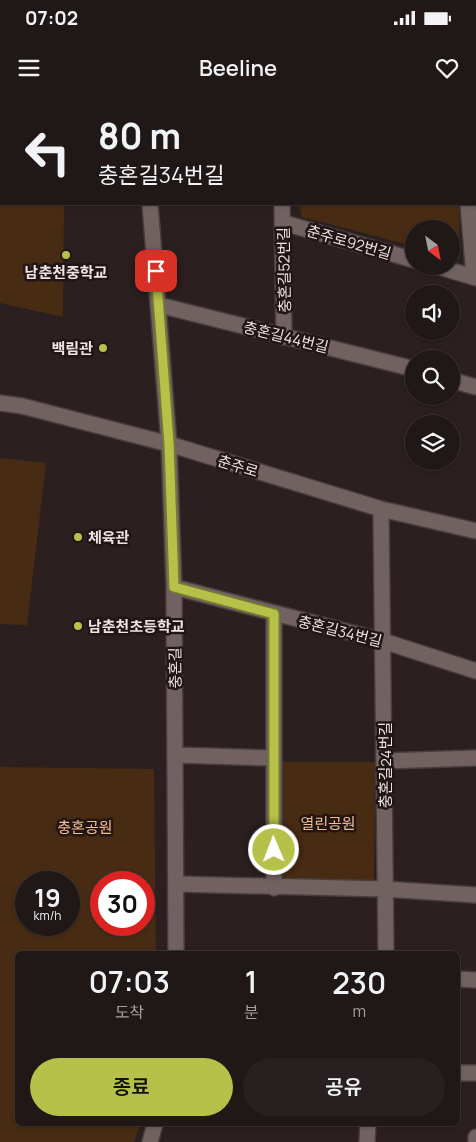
<!DOCTYPE html>
<html lang="ko">
<meta charset="utf-8">
<style>
:root{--surface:#201717;--page:#282020;--text:#f1f3f6;--muted:#a29fa1;--line:#3d3636;--accent:#b6c149}
body{margin:0;font-family:Manrope,"Noto Sans KR",sans-serif;background:var(--page);color:var(--text);height:100vh;display:flex;flex-direction:column;font-size:19px;white-space:nowrap}
*{box-sizing:border-box;margin:0}
p{font-size:16px;color:var(--muted)}
.icon{flex:none;width:28px;height:28px;fill:none;stroke:currentColor;stroke-width:2;stroke-linecap:round;stroke-linejoin:round}
.map{position:relative;flex:1;overflow:hidden}
.panel{position:absolute;left:15px;top:851px;width:445px;height:175px;display:flex;flex-direction:column;background:var(--surface);border-radius:8px;box-shadow:0 1px 4px #0004,0 0 0 1px var(--line)}
.panel>*{flex:none}
.hud{position:absolute;left:0px;top:0px;width:476px;height:105px;box-shadow:0 1px 4px #0004,0 0 0 1px var(--line);background:#201717;color:var(--text);overflow:hidden}
.needle{width:32px;rotate:148deg}
.buttons{position:absolute;left:405px;top:120px;display:grid;gap:10px}
.buttons a{display:grid;place-items:center;width:55px;height:55px;border-radius:50%;background:var(--surface);box-shadow:0 1px 4px #0004,0 0 0 1px var(--line);font-size:25px}
.speed{position:absolute;left:15px;top:771px;display:flex;gap:10px;font-size:25px;font-weight:700;text-align:center}
.speed>*{display:grid;place-content:center;width:65px;height:65px;border-radius:50%;background:var(--surface);box-shadow:0 1px 4px #0004,0 0 0 1px var(--line);line-height:1}
.speed small{font-size:12px;font-weight:400}
.speed .limit{border:8px solid #d22;background:#fff;color:#111}
.pin{position:absolute;display:grid;place-items:center;width:42px;height:42px;color:#fff;margin:-21px;border-radius:10px;box-shadow:0 2px 8px #0006}
.me{position:absolute;width:55px;margin:-28px;rotate:359deg;stroke-linejoin:round;filter:drop-shadow(0 0 4px #0008)}
.turn{display:flex;align-items:center;gap:18px;height:105px;padding:0 15px;font-size:22px}
.turn .icon{width:65px;height:65px;stroke-width:2.5}
.turn b{display:block;font-size:35px;line-height:42px}
.eta{display:flex;justify-content:space-evenly;align-items:center;height:85px;text-align:center}
.eta b{font-size:30px;font-weight:600;line-height:35px}
.cta{display:flex;gap:10px;margin-top:auto;padding:10px 15px}
.cta a{flex:1;height:58px;border-radius:30px;background:var(--accent);color:#111;font-size:20px;font-weight:600;line-height:58px;text-align:center}
.cta a+a{background:var(--page);color:var(--text)}
.status{display:flex;justify-content:space-between;align-items:center;height:35px;padding:0 25px;background:var(--surface);direction:ltr}
.status svg{height:14px;fill:currentColor}
header{display:flex;justify-content:space-between;align-items:center;height:65px;padding:0 15px;background:var(--surface);font-size:22px;font-weight:600}
.map>svg:first-child{display:block}
.green{fill:#482b13;fill-rule:evenodd}
.lines{fill:none;stroke-linecap:round;stroke-linejoin:round}
.street-casing{stroke:#473d3d;stroke-width:18}
.street{stroke:#716261;stroke-width:15}
.route-casing{stroke:#767d2f;stroke-width:12}
.route{stroke:#b6c149;stroke-width:9}
.poi-dot{fill:#b6c149;stroke:#211615;stroke-width:2}
.labels{text-anchor:middle;dominant-baseline:central;stroke-width:5;stroke-linejoin:round;paint-order:stroke}
.street-label{font-size:15px;fill:#ece3e3;stroke:#211615}
.poi-label{font-size:15px;font-weight:bold;fill:#ece3e3;stroke:#211615;text-anchor:start}
.park-label{font-size:15px;fill:#f5bc91;stroke:#211615}
</style>
<div class="status"><b>07:02</b><svg viewBox="0 0 49 12"><path d="M0 12V9h3v3zM5 12V6h3v6zM10 12V3h3v9zM15 12V0h3v12zM26 1h20v11H26zM47 4h2v5h-2z"/></svg></div>
<header><svg class="icon" aria-label="menu" viewBox="0 0 24 24"><path d="M4 6h16M4 12h16M4 18h16"/></svg>Beeline<svg class="icon" aria-label="heart" viewBox="0 0 24 24"><path d="M12 20l-8-8c-3-5 5-10 8-4 3-6 11-1 8 4z"/></svg></header>
<div class="map">
<svg width="476" height="1042" viewBox="0 0 476 1042">
<rect width="100%" height="100%" fill="#2b1f1f"/>
<path class="green" d="M0,11L1,104H64L63,217L0,203Z
M299,104H459L460,158L451,156V129H414V146L302,117Z
M0,358L46,363L27,525L0,524Z
M281,662H375L374,785L282,784Z
M0,667L154,669L156,854H18V1024H140L134,1042H0ZM69,782V825H26V782ZM101,782H144V825H101Z"/>
<g class="lines">
<defs>
<path id="street" d="M141,0L142,1
M275,0V1
M460,0V1
M150,104L169,344L174,487L176,854
M282,104L284,237
M468,104L474,177
M284,123L414,160
M436,166L476,178
M159,205L414,269
M451,280L476,287
M0,303L22,306L169,344L381,409L476,431
M381,409L386,854
M174,487L383,541L476,571
M175,655L273,658
M385,661L476,658
M177,784L384,789L476,795
M274,788V514
M458,879L476,880
M458,973H476
M150,1042L155,1024
M367,1042L368,1024
M476,1042V1037"/>
</defs>
<use href="#street" class="street-casing"/>
<use href="#street" class="street"/>
</g>
<g class="lines">
<defs>
<path id="route" d="M156,171L169,344L174,487L274,514V750"/>
</defs>
<use href="#route" class="route-casing"/>
<use href="#route" class="route"/>
</g>
<g class="poi-dot">
<circle cx="66" cy="155" r="5"/>
<circle cx="103" cy="248" r="5"/>
<circle cx="78" cy="437" r="5"/>
<circle cx="78" cy="526" r="5"/>
</g>
<g class="labels">
<g class="street-label">
<text transform="translate(349 142) rotate(16)">춘주로92번길</text>
<text transform="translate(284 170) rotate(-91)">충혼길52번길</text>
<text transform="translate(286 237) rotate(14)">충혼길44번길</text>
<text transform="translate(238 366) rotate(17)">춘주로</text>
<text transform="translate(340 531) rotate(14)">충혼길34번길</text>
<text transform="translate(175 568) rotate(-91)">충혼길</text>
<text transform="translate(385 665) rotate(-90)">충혼길24번길</text>
</g>
<g class="poi-label">
<text x="66" y="172" text-anchor="middle">남춘천중학교</text>
<text x="93" y="248" text-anchor="end">백림관</text>
<text x="88" y="437">체육관</text>
<text x="88" y="526">남춘천초등학교</text>
</g>
<g class="park-label">
<text x="328" y="723">열린공원</text>
<text x="85" y="727">충혼공원</text>
</g>
</g>
</svg>
<div class="buttons">
<a><svg class="needle" viewBox="-14 -14 28 28"><path d="M0-13l5 13h-10z" fill="#e53935"/><path d="M0 13l5-13h-10z" fill="#a29fa1"/></svg></a>
<a><svg class="icon" aria-label="sound" viewBox="0 0 24 24"><path d="M4 9h4l5-4v14l-5-4H4zM17 9q2 3 0 6"/></svg></a>
<a><svg class="icon" aria-label="search" viewBox="0 0 24 24"><circle cx="10" cy="10" r="6"/><path d="M15 15l6 6"/></svg></a>
<a><svg class="icon" aria-label="layers" viewBox="0 0 24 24"><path d="M12 4l9 5-9 5-9-5zM3 14l9 5 9-5"/></svg></a>
</div>
<div class="speed"><div>19<small>km/h</small></div><div class="limit">30</div></div>
<div class="pin" style="left:156px;top:171px;background:#d93025"><svg class="icon" aria-label="arrive" viewBox="0 0 24 24"><path d="M6 21V4h12l-3 4 3 4H6"/></svg></div>
<svg class="me" style="left:274px;top:750px" viewBox="-20 -20 40 40"><circle r="17" fill="#b6c149" stroke="#fff" stroke-width="3"/><path d="M0-11L8 9 0 5-8 9z" fill="#fff"/></svg>
<div class="hud">
<div class="turn"><svg class="icon" aria-label="left" viewBox="0 0 24 24"><path d="M17 20v-9H6M10 6l-5 5 5 5"/></svg><div><b>80 m</b>충혼길34번길</div></div>
</div>
<section class="panel">
<div class="eta">
<div><b>07:03</b><p>도착</p></div>
<div><b>1</b><p>분</p></div>
<div><b>230</b><p>m</p></div>
</div>
<div class="cta"><a>종료</a><a>공유</a></div>
</section>
</div>
